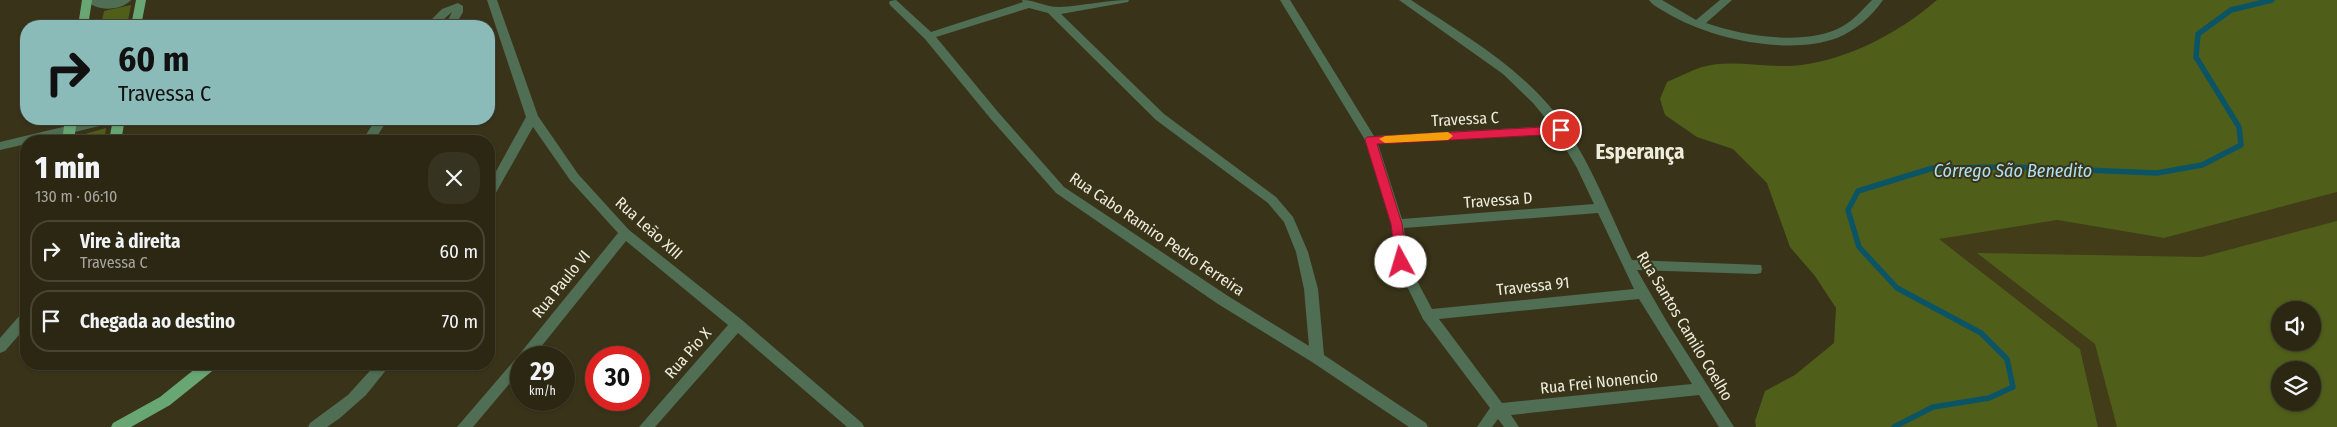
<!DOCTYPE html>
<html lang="pt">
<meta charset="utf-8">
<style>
:root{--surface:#2b2713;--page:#373321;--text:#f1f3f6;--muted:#a6a5a0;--line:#474433}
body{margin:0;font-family:"Fira Sans Condensed",sans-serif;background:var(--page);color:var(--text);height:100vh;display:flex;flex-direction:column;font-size:19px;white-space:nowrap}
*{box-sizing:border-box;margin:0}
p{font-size:16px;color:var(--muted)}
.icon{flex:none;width:28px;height:28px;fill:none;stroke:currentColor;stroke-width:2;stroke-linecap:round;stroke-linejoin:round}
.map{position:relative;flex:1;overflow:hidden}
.details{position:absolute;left:20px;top:135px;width:475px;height:235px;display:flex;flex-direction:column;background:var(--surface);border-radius:20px;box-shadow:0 1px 4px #0004,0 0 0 1px var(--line)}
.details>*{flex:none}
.hud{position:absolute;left:20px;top:20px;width:475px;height:105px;border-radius:20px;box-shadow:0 1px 4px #0004,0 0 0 1px var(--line);background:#8bbbb9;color:#111;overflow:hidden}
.controls{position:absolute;left:2271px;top:301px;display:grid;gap:10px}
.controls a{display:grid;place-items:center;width:50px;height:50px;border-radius:50%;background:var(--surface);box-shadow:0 1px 4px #0004,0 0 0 1px var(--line);font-size:25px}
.speed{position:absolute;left:510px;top:346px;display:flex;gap:10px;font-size:25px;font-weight:700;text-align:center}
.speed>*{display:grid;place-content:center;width:65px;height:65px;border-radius:50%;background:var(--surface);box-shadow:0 1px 4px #0004,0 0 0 1px var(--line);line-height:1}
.speed small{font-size:12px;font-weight:400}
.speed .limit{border:8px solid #d22;background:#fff;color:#111}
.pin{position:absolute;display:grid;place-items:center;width:42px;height:42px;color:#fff;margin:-21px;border:2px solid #fff;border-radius:50%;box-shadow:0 1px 5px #0007}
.me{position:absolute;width:55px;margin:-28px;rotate:354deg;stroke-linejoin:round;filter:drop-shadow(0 0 4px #0008)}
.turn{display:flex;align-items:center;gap:18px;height:105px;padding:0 15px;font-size:22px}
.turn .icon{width:65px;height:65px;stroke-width:2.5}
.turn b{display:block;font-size:35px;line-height:42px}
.round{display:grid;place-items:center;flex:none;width:52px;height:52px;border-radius:20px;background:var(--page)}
.summary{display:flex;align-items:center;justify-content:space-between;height:85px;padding:0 15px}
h1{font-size:30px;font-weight:800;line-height:38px}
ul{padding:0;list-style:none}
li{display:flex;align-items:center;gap:15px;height:62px;margin:0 10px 8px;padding:0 5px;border:2px solid var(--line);border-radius:20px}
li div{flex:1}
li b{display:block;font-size:19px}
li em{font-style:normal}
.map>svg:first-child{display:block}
.built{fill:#423c19;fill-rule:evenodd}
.green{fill:#4f5f1a;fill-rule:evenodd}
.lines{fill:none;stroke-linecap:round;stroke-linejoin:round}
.stream{stroke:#0b5466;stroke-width:5.5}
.minor{fill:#506e54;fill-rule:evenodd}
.major{fill:#68a773;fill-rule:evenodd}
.route{fill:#e11d48;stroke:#92132f}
.slow{fill:#f59e0b}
.labels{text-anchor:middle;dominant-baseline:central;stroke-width:4;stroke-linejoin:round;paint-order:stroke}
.street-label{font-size:16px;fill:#eeecdc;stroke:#393419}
.water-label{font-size:18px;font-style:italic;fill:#ace1f3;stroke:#393419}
.district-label{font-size:21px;font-weight:bold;fill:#eeecdc;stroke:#393419}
</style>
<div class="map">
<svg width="2337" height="427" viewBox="0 0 2337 427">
<rect width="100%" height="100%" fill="#393419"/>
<path class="built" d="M2337,192V427H2098L2080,349L1938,239L2057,220L2164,238ZM2280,310H2312V342H2280ZM2280,370H2312V402H2280Z"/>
<path class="green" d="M1937,0H2337V192L2164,238L2057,220L1939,239L2080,349L2098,427H1756L1755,421L1765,391L1795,375L1834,343L1836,308L1815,276L1790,247L1767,183L1733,149L1697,137L1665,115L1660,99L1667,82C1679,77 1690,71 1702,67C1728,59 1764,67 1790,66C1842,63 1898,34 1937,0Z
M131,5L127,26H101L104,11Z
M106,128L104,141H77L78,136Z
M2337,221V427H2117L2095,344L1977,253L2202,257ZM2280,310H2312V342H2280ZM2280,370H2312V402H2280Z"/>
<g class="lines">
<path class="stream" d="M1894,427L1933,407L1989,398L2013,387L2007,359L1981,333L1897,288L1859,247L1848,210L1858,191L1933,168L2012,167L2157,173L2202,165L2241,145L2239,127L2196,57L2198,34L2231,10L2272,0"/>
<path class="minor" d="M86,0H131C121,11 96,12 86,0Z
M487,0H497L538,116L578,174L629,230L742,320L862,423L864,427H847L738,333L655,427H639L728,325L626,241L532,358H521V370L473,427H457L518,356L618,233L570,180L533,127L493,198L489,200V184L526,117Z
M896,0L931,32L1023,2L1022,0C1035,0 1045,7 1059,7C1083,6 1106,0 1129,0L1128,2L1061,14L1164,114L1276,197L1293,217L1308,252L1318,289L1324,355L1426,423L1428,427H1409L1312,362L1218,304L1056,193L990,118L925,39L890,5L889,3L890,1ZM1029,8L1048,13L1156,120L1268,203L1284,222L1296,252L1304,289L1309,346L1228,296L1064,187L998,112L936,37Z
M1280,0H1290L1374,136L1552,126L1533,103L1503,74L1399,0H1411C1467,37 1528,71 1566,128C1593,168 1611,216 1632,260L1761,265L1762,269L1761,273L1756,274L1637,270L1667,322L1734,427H1719L1699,395L1511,415L1519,427H1504L1498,419L1492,427H1477L1490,408L1423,319L1395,262L1391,224L1365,140ZM1557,134L1577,168L1594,204L1402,219L1378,144ZM1598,213L1634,289L1432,309L1407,262L1404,228ZM1639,299L1692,384L1502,403L1439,319Z
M1649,0H1662L1696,20L1720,0H1732L1706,23C1743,36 1807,47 1843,26C1854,20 1863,9 1872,0H1883C1872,16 1855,31 1837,38C1788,56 1710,39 1667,13C1661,9 1653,6 1649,0Z
M458,3L463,6V12L455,26H445L452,12L436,26H425L442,9Z
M96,119H118L112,123L37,141H26V144L0,150V142Z
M376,119H388L374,141H362Z
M26,313V327L5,351L0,353V338L21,314Z
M376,364H391L366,395L340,418L327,427H308L310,423L348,395Z"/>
<path class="major" d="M82,0H92L88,26H78Z
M136,0H146L141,26H131Z
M65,119H77L74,141H62Z
M113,119H125L121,141H109Z
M201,364H218L216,368L170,405L131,427H111L113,423L160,397Z"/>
</g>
<path class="route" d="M1561,126L1567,130L1561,134L1377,144L1402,224L1407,262L1405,265H1396L1391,224L1365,140L1367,137Z"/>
<path class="slow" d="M1448,132L1453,136L1448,140L1385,143L1379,139L1385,136Z"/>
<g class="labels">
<g class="street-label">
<text transform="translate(1465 119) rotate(-3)">Travessa C</text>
<text transform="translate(1498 200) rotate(-4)">Travessa D</text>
<text transform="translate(649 228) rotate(42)">Rua Leão XIII</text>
<text transform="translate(1157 234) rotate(34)">Rua Cabo Ramiro Pedro Ferreira</text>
<text transform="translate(561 284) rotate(-51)">Rua Paulo VI</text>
<text transform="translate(1533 286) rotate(-6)">Travessa 91</text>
<text transform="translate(1685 326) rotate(59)">Rua Santos Camilo Coelho</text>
<text transform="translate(688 353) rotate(-49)">Rua Pio X</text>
<text transform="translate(1599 382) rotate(-6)">Rua Frei Nonencio</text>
</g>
<g class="water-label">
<text x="2013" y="171">Córrego São Benedito</text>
</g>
<g class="district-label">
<text x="1640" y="152">Esperança</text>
</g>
</g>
</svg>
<div class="controls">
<a><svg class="icon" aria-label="sound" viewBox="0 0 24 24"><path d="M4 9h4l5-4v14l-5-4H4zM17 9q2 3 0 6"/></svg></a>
<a><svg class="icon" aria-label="layers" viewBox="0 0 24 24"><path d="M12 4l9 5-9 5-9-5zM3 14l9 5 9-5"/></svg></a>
</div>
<div class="speed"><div>29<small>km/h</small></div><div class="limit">30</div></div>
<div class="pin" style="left:1561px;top:130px;background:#d93025"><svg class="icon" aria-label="arrive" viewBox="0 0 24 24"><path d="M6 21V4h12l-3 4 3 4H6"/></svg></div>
<svg class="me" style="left:1401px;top:262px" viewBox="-20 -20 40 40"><circle r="19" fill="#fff"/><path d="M0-13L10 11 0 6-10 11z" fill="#e11d48"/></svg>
<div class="hud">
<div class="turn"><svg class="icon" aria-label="right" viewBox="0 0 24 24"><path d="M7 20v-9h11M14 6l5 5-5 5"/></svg><div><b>60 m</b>Travessa C</div></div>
</div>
<section class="details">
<div class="summary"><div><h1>1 min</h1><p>130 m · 06:10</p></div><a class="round"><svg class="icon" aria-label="close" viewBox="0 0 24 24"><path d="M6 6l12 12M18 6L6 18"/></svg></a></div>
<ul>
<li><svg class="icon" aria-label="right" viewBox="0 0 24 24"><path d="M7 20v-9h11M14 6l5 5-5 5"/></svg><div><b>Vire à direita</b><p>Travessa C</p></div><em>60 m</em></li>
<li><svg class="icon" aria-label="arrive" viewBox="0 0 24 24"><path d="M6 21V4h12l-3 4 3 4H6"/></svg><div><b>Chegada ao destino</b></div><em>70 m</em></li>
</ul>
</section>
</div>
